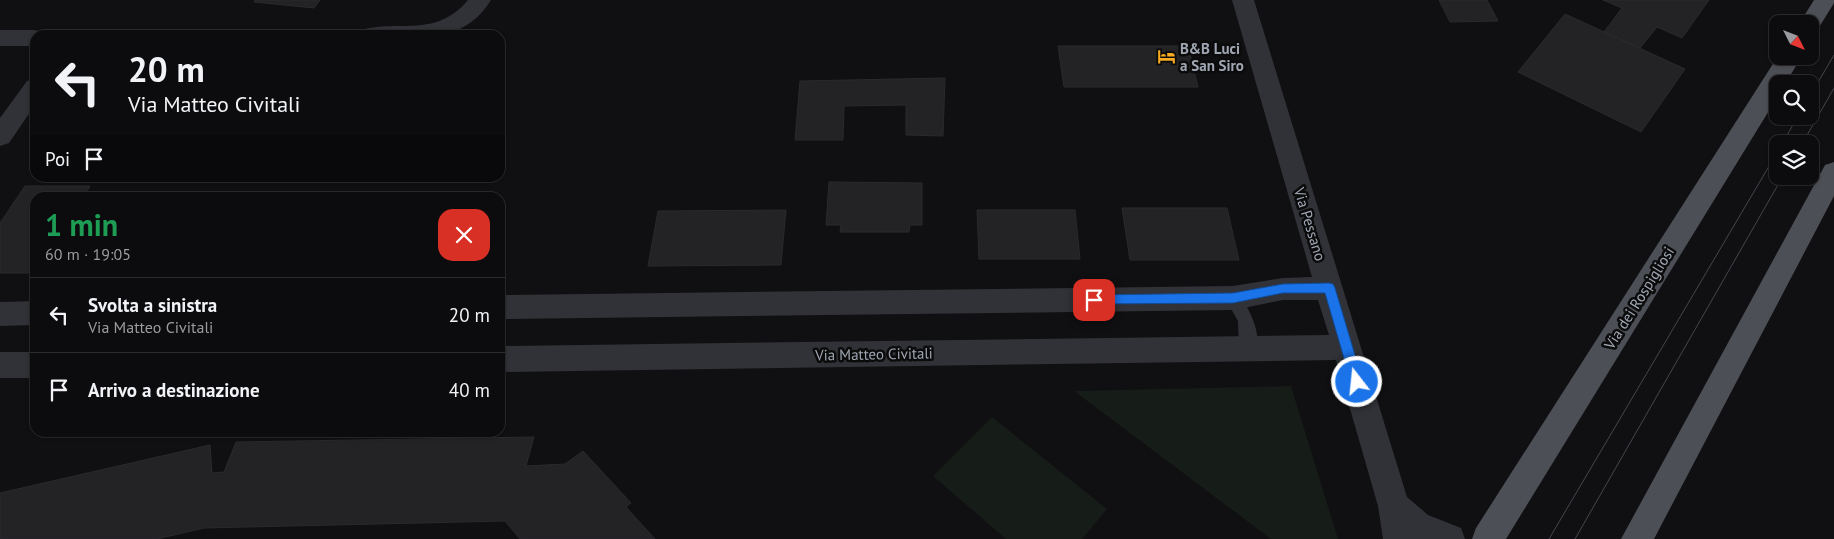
<!DOCTYPE html>
<html lang="it">
<meta charset="utf-8">
<style>
:root{--surface:#0c0c0e;--page:#1a1a1c;--text:#f1f3f6;--muted:#9a9b9e;--line:#2c2c2e}
body{margin:0;font-family:"PT Sans",sans-serif;background:var(--page);color:var(--text);height:100vh;display:flex;flex-direction:column;font-size:19px;white-space:nowrap}
*{box-sizing:border-box;margin:0}
p{font-size:16px;color:var(--muted)}
.icon{flex:none;width:28px;height:28px;fill:none;stroke:currentColor;stroke-width:2;stroke-linecap:round;stroke-linejoin:round}
.map{position:relative;flex:1;overflow:hidden}
.drawer{position:absolute;left:30px;top:192px;width:475px;height:245px;display:flex;flex-direction:column;background:var(--surface);border-radius:15px;box-shadow:0 1px 4px #0004,0 0 0 1px var(--line)}
.drawer>*{flex:none}
.banner{position:absolute;left:30px;top:30px;width:475px;height:152px;border-radius:15px;box-shadow:0 1px 4px #0004,0 0 0 1px var(--line);background:#0c0c0e;color:var(--text);overflow:hidden}
.needle{width:32px;rotate:132deg}
.buttons{position:absolute;left:1769px;top:15px;display:grid;gap:10px}
.buttons a{display:grid;place-items:center;width:50px;height:50px;border-radius:10px;background:var(--surface);box-shadow:0 1px 4px #0004,0 0 0 1px var(--line);font-size:25px}
.pin{position:absolute;display:grid;place-items:center;width:42px;height:42px;color:#fff;margin:-21px;border-radius:10px;box-shadow:0 2px 8px #0006}
.me{position:absolute;width:55px;margin:-28px;rotate:344deg;stroke-linejoin:round;filter:drop-shadow(0 0 4px #0008)}
.turn{display:flex;align-items:center;gap:18px;height:105px;padding:0 15px;font-size:22px}
.turn .icon{width:65px;height:65px;stroke-width:2.5}
.turn b{display:block;font-size:35px;line-height:42px}
.then{display:flex;align-items:center;height:48px;padding:0 15px;background:#0003;gap:10px;font-size:19px}
.round{display:grid;place-items:center;flex:none;width:52px;height:52px;border-radius:15px;background:var(--page)}
.summary{display:flex;align-items:center;justify-content:space-between;height:85px;padding:0 15px}
h1{font-size:30px;font-weight:700;line-height:38px;color:#1e9e55}
ul{padding:0;list-style:none}
li{display:flex;align-items:center;gap:15px;height:75px;padding:0 15px;border-top:1px solid var(--line)}
li div{flex:1}
li b{display:block;font-size:19px}
li em{font-style:normal}
.map>svg:first-child{display:block}
.green{fill:#161c17}
.building{fill:#232326;stroke:#2a2a2e}
.lines{fill:none;stroke-linecap:round;stroke-linejoin:round}
.service{fill:#313237;fill-rule:evenodd}
.minor{fill:#313237;fill-rule:evenodd}
.primary{fill:#4d4f56;fill-rule:evenodd}
.tram{stroke:#44464c;stroke-width:1}
.route{fill:#1a73e8;stroke:#114b97}
.labels{text-anchor:middle;dominant-baseline:central;stroke-width:5;stroke-linejoin:round;paint-order:stroke}
.poi-label{font-size:15px;font-weight:bold;fill:#a0a7b3;stroke:#0b0b0c;text-anchor:start}
.street-label{font-size:15px;fill:#a0a7b3;stroke:#0b0b0c}
</style>
<div class="map">
<svg width="1834" height="539" viewBox="0 0 1834 539">
<rect width="100%" height="100%" fill="#101012"/>
<path class="green" d="M1291,386L1338,539H1271L1074,391Z
M992,417L1107,509L1082,539H1006L933,476Z"/>
<path class="building" d="M255,0H320L314,8L254,2Z
M1439,0H1487L1498,21L1450,22Z
M1603,0H1709L1682,38L1657,27L1640,48L1604,32L1622,8Z
M1565,14L1685,69L1641,132L1518,72Z
M1058,46H1188L1198,87H1064Z
M945,78L943,136L906,135V105L844,106L843,140H795L800,81Z
M829,182L922,183V225H910L909,232H840L841,225H826Z
M25,186H90L83,198H35V273H0V223Z
M1122,208H1227L1239,260H1130Z
M786,210L781,265L648,266L658,211Z
M977,210H1075L1080,259H979Z
M534,437L526,466L565,464L583,451L631,503L626,507L655,539H520L505,521L204,528L157,539H0V493L210,445L212,473L224,472L236,442Z"/>
<g class="lines">
<path class="service" d="M1233,291L1239,293C1249,310 1264,334 1254,354L1248,356L1242,354L1239,349L1238,321L1225,298L1227,293Z"/>
<path class="minor" d="M468,0H491C480,18 465,29 444,35H358L361,30C400,19 435,39 468,0Z
M1232,0H1254L1407,497L1428,515L1461,528L1465,539H1383L1378,506L1336,360L500,372V346L1329,335L1318,300H1283L1233,310L500,319V295L1233,286L1283,278L1312,277Z
M0,30H35L43,33L45,35H35V46H0Z
M35,79V105L9,143L0,146V118L27,81Z
M35,301V325L0,326V302Z
M0,352H35V378H0Z"/>
<path class="primary" d="M1814,0H1834V3L1818,29L1810,32V24H1799Z
M1778,56H1802L1785,84H1778V96L1506,539H1472L1476,528Z
M1834,162V196L1654,539H1621L1825,165Z"/>
<path class="tram" d="M1810,96L1834,55
M1782,144L1798,116
M1802,144L1834,88
M1549,539L1778,151
M1575,539L1783,176"/>
</g>
<path class="route" d="M1329,283L1333,284L1335,288L1363,382L1362,386L1357,387L1353,386L1351,382L1325,293H1283L1233,303L1094,304L1090,303L1088,300L1090,296L1094,295L1233,293L1283,284Z"/>
<defs>
<symbol id="hotel-bare" viewBox="-9 -9 18 18"><path d="M-6-4.5h1.5V1H6V5H4.5V3h-9V5H-6ZM-4 0a1.8 1.8 0 1 1 3.6 0ZM.5 0V-2.5h3Q6-2.5 6 0Z" fill="#f9ab21" stroke="#0b0b0c" stroke-width="2.5" paint-order="stroke"/></symbol>
</defs>
<g fill-rule="evenodd">
<use href="#hotel-bare" x="1154" y="44" width="25" height="25"/>
</g>
<g class="labels">
<g class="poi-label">
<text x="1180" y="48">B&amp;B Luci<tspan x="1180" dy="17">a San Siro</tspan></text>
</g>
<g class="street-label">
<text transform="translate(1310 224) rotate(73)">Via Pessano</text>
<text transform="translate(1639 298) rotate(-58)">Via dei Rospigliosi</text>
<text transform="translate(874 354) rotate(-1)">Via Matteo Civitali</text>
</g>
</g>
</svg>
<div class="buttons">
<a><svg class="needle" viewBox="-14 -14 28 28"><path d="M0-13l5 13h-10z" fill="#e53935"/><path d="M0 13l5-13h-10z" fill="#9a9b9e"/></svg></a>
<a><svg class="icon" aria-label="search" viewBox="0 0 24 24"><circle cx="10" cy="10" r="6"/><path d="M15 15l6 6"/></svg></a>
<a><svg class="icon" aria-label="layers" viewBox="0 0 24 24"><path d="M12 4l9 5-9 5-9-5zM3 14l9 5 9-5"/></svg></a>
</div>
<div class="pin" style="left:1094px;top:300px;background:#d93025"><svg class="icon" aria-label="arrive" viewBox="0 0 24 24"><path d="M6 21V4h12l-3 4 3 4H6"/></svg></div>
<svg class="me" style="left:1357px;top:382px" viewBox="-20 -20 40 40"><circle r="17" fill="#1a73e8" stroke="#fff" stroke-width="3"/><path d="M0-11L8 9 0 5-8 9z" fill="#fff"/></svg>
<div class="banner">
<div class="turn"><svg class="icon" aria-label="left" viewBox="0 0 24 24"><path d="M17 20v-9H6M10 6l-5 5 5 5"/></svg><div><b>20 m</b>Via Matteo Civitali</div></div>
<div class="then">Poi<svg class="icon" aria-label="arrive" viewBox="0 0 24 24"><path d="M6 21V4h12l-3 4 3 4H6"/></svg></div>
</div>
<section class="drawer">
<div class="summary"><div><h1>1 min</h1><p>60 m · 19:05</p></div><a class="round" style="background:#d93025;color:#fff"><svg class="icon" aria-label="close" viewBox="0 0 24 24"><path d="M6 6l12 12M18 6L6 18"/></svg></a></div>
<ul>
<li><svg class="icon" aria-label="left" viewBox="0 0 24 24"><path d="M17 20v-9H6M10 6l-5 5 5 5"/></svg><div><b>Svolta a sinistra</b><p>Via Matteo Civitali</p></div><em>20 m</em></li>
<li><svg class="icon" aria-label="arrive" viewBox="0 0 24 24"><path d="M6 21V4h12l-3 4 3 4H6"/></svg><div><b>Arrivo a destinazione</b></div><em>40 m</em></li>
</ul>
</section>
</div>
